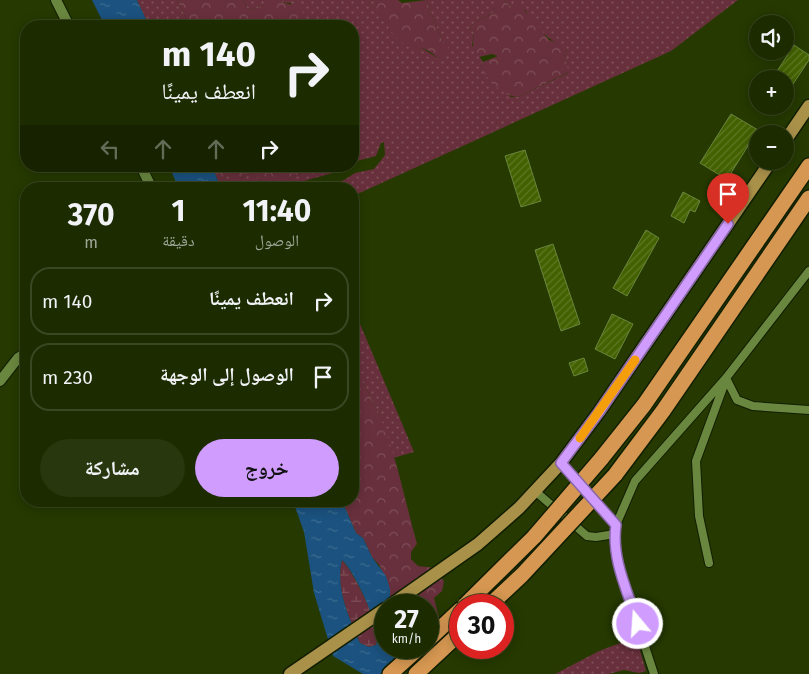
<!DOCTYPE html>
<html lang="ar">
<meta charset="utf-8">
<style>
:root{--surface:#1c2b00;--page:#29370f;--text:#f1f3f6;--muted:#a0a799;--line:#3a4722;--accent:#d09dff}
body{margin:0;font-family:"Fira Sans","Noto Naskh Arabic",sans-serif;background:var(--page);color:var(--text);direction:rtl;height:100vh;display:flex;flex-direction:column;font-size:19px;white-space:nowrap}
*{box-sizing:border-box;margin:0}
p{font-size:16px;color:var(--muted)}
.icon{flex:none;width:28px;height:28px;fill:none;stroke:currentColor;stroke-width:2;stroke-linecap:round;stroke-linejoin:round}
.map{position:relative;flex:1;overflow:hidden;direction:ltr}
.details{position:absolute;left:20px;top:182px;width:339px;height:325px;display:flex;flex-direction:column;background:var(--surface);border-radius:20px;box-shadow:0 2px 12px #0003,0 0 0 1px var(--line);direction:rtl}
.details>*{flex:none}
.hud{position:absolute;left:20px;top:20px;width:339px;height:152px;border-radius:20px;box-shadow:0 2px 12px #0003,0 0 0 1px var(--line);direction:rtl;background:#1c2b00;color:var(--text);overflow:hidden}
.tools{position:absolute;left:749px;top:15px;display:grid;gap:10px}
.tools a{display:grid;place-items:center;width:45px;height:45px;border-radius:50%;background:var(--surface);box-shadow:0 2px 12px #0003,0 0 0 1px var(--line);font-size:25px}
.speed{position:absolute;left:374px;top:594px;display:flex;gap:10px;font-size:25px;font-weight:700;text-align:center}
.speed>*{display:grid;place-content:center;width:65px;height:65px;border-radius:50%;background:var(--surface);box-shadow:0 2px 12px #0003,0 0 0 1px var(--line);line-height:1}
.speed small{font-size:12px;font-weight:400}
.speed .limit{border:8px solid #d22;background:#fff;color:#111}
.pin{position:absolute;display:grid;place-items:center;width:42px;height:42px;color:#fff;margin:-51px -21px;border-radius:50% 50% 50% 0;rotate:-45deg;box-shadow:0 0 5px #0007}
.pin .icon{rotate:45deg}
.me{position:absolute;width:55px;margin:-28px;rotate:342deg;stroke-linejoin:round;filter:drop-shadow(0 0 4px #0008)}
.turn{display:flex;align-items:center;gap:18px;height:105px;padding:0 20px;font-size:22px}
.turn .icon{width:65px;height:65px;stroke-width:2.5}
.turn b{display:block;font-size:35px;line-height:42px}
.lanes{display:flex;align-items:center;height:48px;padding:0 20px;background:#0003;justify-content:center;gap:25px;direction:ltr}
.lanes .off{opacity:.35}
.eta{display:flex;justify-content:space-evenly;align-items:center;height:85px;text-align:center}
.eta b{font-size:30px;font-weight:700;line-height:35px}
.cta{display:flex;gap:10px;margin-top:auto;padding:10px 20px}
.cta a{flex:1;height:58px;border-radius:30px;background:var(--accent);color:#111;font-size:20px;font-weight:700;line-height:58px;text-align:center}
.cta a+a{background:var(--page);color:var(--text)}
ul{padding:0;list-style:none}
li{display:flex;align-items:center;gap:15px;height:68px;margin:0 10px 8px;padding:0 10px;border:2px solid var(--line);border-radius:20px}
li div{flex:1}
li b{display:block;font-size:19px}
li em{font-style:normal}
.map>svg:first-child{display:block}
.grass{fill:url(#grass-dots)}
.forest{fill:url(#forest-crowns)}
.wetland{fill:url(#wetland-marsh)}
.water{fill:url(#water-ripples);fill-rule:evenodd}
.building{fill:url(#building-hatch);stroke:#69863e}
.lines{fill:none;stroke-linecap:round;stroke-linejoin:round}
.minor-casing{stroke:#111e00;stroke-width:10}
.tertiary-casing{stroke:#111e00;stroke-width:12}
.primary-casing{stroke:#111e00;stroke-width:15}
.motorway-casing{stroke:#111e00;stroke-width:18}
.minor{stroke:#6a873f;stroke-width:8}
.tertiary{stroke:#6a873f;stroke-width:10}
.primary{stroke:#aa914a;stroke-width:12}
.motorway{stroke:#d59751;stroke-width:15}
.motorway-bridge-casing{stroke:#111e00;stroke-width:18;stroke-linecap:butt}
.motorway-bridge{stroke:#d59751;stroke-width:15}
.route-casing{stroke:#8766a6;stroke-width:12}
.route{stroke:#d09dff;stroke-width:9}
.slow{stroke:#f59e0b;stroke-width:9}
</style>
<div class="map">
<svg width="809" height="674" viewBox="0 0 809 674">
<defs>
<pattern id="grass-dots" width="8" height="8" patternUnits="userSpaceOnUse" patternTransform="scale(1.25)"><rect width="8" height="8" fill="#68303c"/><path d="M2 2h.1M6 6h.1" fill="none" stroke="#7e4f57" stroke-width="1.8" stroke-linecap="round"/></pattern>
<pattern id="forest-crowns" width="20" height="18" patternUnits="userSpaceOnUse" patternTransform="scale(1.25)"><rect width="20" height="18" fill="#68303c"/><path d="M2 6a3 3 0 1 1 6 0M12 15a3 3 0 1 1 6 0" fill="none" stroke="#7e4f57"/></pattern>
<pattern id="wetland-marsh" width="20" height="14" patternUnits="userSpaceOnUse" patternTransform="scale(1.25)"><rect width="20" height="14" fill="#68303c"/><path d="M1 5h8M5 5V1M11 12h8M15 12V8" fill="none" stroke="#7e4f57"/></pattern>
<pattern id="water-ripples" width="26" height="14" patternUnits="userSpaceOnUse" patternTransform="scale(1.25)"><rect width="26" height="14" fill="#1b527f"/><path d="M2 4q2-2 4 0t4 0M15 11q2-2 4 0t4 0" fill="none" stroke="#3c6c90"/></pattern>
<pattern id="building-hatch" width="6" height="6" patternUnits="userSpaceOnUse" patternTransform="scale(1.25)"><rect width="6" height="6" fill="#436100"/><path d="M-1 1l2-2M0 6l6-6M5 7l2-2" fill="none" stroke="#5e7824"/></pattern>
</defs>
<rect width="100%" height="100%" fill="#253900"/>
<path class="grass" d="M137,0H177L190,26H149Z
M243,0H373L389,27L414,49L422,48L439,59L443,43L426,0H495V8L492,14L480,19L470,28L474,32L472,45L483,62L481,68L511,97H518L568,73L564,57L567,49C549,40 535,28 525,10L510,6L504,0H738L671,51L353,196L352,189H319L344,180L355,173L374,169L385,155L384,142L381,143L376,156L353,162L352,26H286L292,20L297,22L291,3L268,2L254,10L247,8Z
M334,166H343L333,173L304,181L297,189H221L220,186L227,176L230,175L240,180L248,172C257,175 262,186 272,183L278,187C285,182 291,177 299,174C312,170 323,176 334,166Z
M355,312L414,452L393,458C385,428 375,399 356,373L353,372L352,313Z
M636,637L646,671L639,673L624,670L609,674H555L599,651Z"/>
<path class="forest" d="M177,0H243L247,8L254,10L268,2L274,1L299,6L305,16L303,20L292,21L286,26H190Z
M373,0H398L402,3L426,0L443,43L448,44V55L439,59C434,55 429,50 422,48C419,48 417,50 414,49C394,44 382,16 373,0Z
M495,0H504L510,6L520,5L549,40L563,44L567,49L564,57L569,72L518,97C504,97 487,80 481,68L483,62L498,56L492,54L479,57C471,50 473,42 474,32L470,28L480,19L492,14L495,8Z
M212,166H334C323,176 312,170 299,174C291,177 285,182 278,187L272,183C262,186 257,175 248,172L240,180H234L230,175L227,176L220,186Z
M353,372L356,373C391,421 401,487 417,544L411,552V559L418,566L435,568L444,581L442,591L434,598L440,622L428,632V605H390L380,566L372,557L363,538L356,533L342,501H352Z"/>
<path class="wetland" d="M342,560C354,573 383,628 376,645L369,647L360,643C349,617 335,588 342,560Z"/>
<path class="water" d="M92,0H137L149,26H105Z
M169,166H212L221,189H179Z
M293,501H342L356,533L363,538L372,557L386,576L390,589V605H385V648H393L404,674H363L333,656L314,593L304,532ZM342,560C354,571 383,630 376,645L369,647L360,643C349,618 335,588 342,560Z"/>
<path class="building" d="M794,45L809,55V60L785,96V79H772Z
M731,114L758,130L731,173L735,175L731,182L700,163Z
M525,150L541,201L521,207L505,156Z
M683,192L700,201L695,212L690,210L684,223L671,216Z
M646,230L659,238L627,296L613,288Z
M553,244L580,324L561,331L535,250Z
M612,314L633,324L615,359L595,349Z
M584,358L588,371L574,376L569,363Z"/>
<g class="lines">
<defs>
<path id="minor" d="M809,271L726,378L737,400L753,406L809,410
M561,463L616,525
M535,491L587,536L596,537L615,534
M709,563L699,516L696,461L725,382
M654,674L616,558L614,545L616,525L635,481L726,378"/>
<path id="tertiary" d="M56,0L69,26
M141,166L152,189
M0,381L18,358L26,353"/>
<path id="primary" d="M785,141L809,106
M391,605L478,544L519,508L561,463L599,412L771,161
M290,674L385,609"/>
<path id="motorway" d="M601,459L644,405L809,166
M615,475L663,411L809,198
M428,640L460,610
M390,674L419,648
M416,674L460,633"/>
</defs>
<use href="#minor" class="minor-casing"/>
<use href="#tertiary" class="tertiary-casing"/>
<use href="#primary" class="primary-casing"/>
<use href="#motorway" class="motorway-casing"/>
<use href="#minor" class="minor"/>
<use href="#tertiary" class="tertiary"/>
<use href="#primary" class="primary"/>
<use href="#motorway" class="motorway"/>
<defs>
<path id="motorway-bridge" d="M465,605L534,537L601,459
M490,605L522,575L615,475"/>
</defs>
<use href="#motorway-bridge" class="motorway-bridge-casing"/>
<use href="#motorway-bridge" class="motorway-bridge"/>
</g>
<g class="lines">
<defs>
<path id="route" d="M638,624C628,592 611,559 616,525L561,463L599,412L728,224"/>
</defs>
<use href="#route" class="route-casing"/>
<use href="#route" class="route"/>
<path class="slow" d="M580,438L635,360"/>
</g>
</svg>
<div class="tools">
<a><svg class="icon" aria-label="sound" viewBox="0 0 24 24"><path d="M4 9h4l5-4v14l-5-4H4zM17 9q2 3 0 6"/></svg></a>
<a>+</a>
<a>−</a>
</div>
<div class="speed"><div>27<small>km/h</small></div><div class="limit">30</div></div>
<div class="pin" style="left:728px;top:224px;background:#d93025"><svg class="icon" aria-label="arrive" viewBox="0 0 24 24"><path d="M6 21V4h12l-3 4 3 4H6"/></svg></div>
<svg class="me" style="left:638px;top:624px" viewBox="-20 -20 40 40"><circle r="17" fill="#d09dff" stroke="#fff" stroke-width="3"/><path d="M0-11L8 9 0 5-8 9z" fill="#fff"/></svg>
<div class="hud">
<div class="turn"><svg class="icon" aria-label="right" viewBox="0 0 24 24"><path d="M7 20v-9h11M14 6l5 5-5 5"/></svg><div><b>140 m</b>انعطف يمينًا</div></div>
<div class="lanes"><svg class="icon off" aria-label="left" viewBox="0 0 24 24"><path d="M17 20v-9H6M10 6l-5 5 5 5"/></svg><svg class="icon off" aria-label="ahead" viewBox="0 0 24 24"><path d="M12 20V5M6 11l6-6 6 6"/></svg><svg class="icon off" aria-label="ahead" viewBox="0 0 24 24"><path d="M12 20V5M6 11l6-6 6 6"/></svg><svg class="icon" aria-label="right" viewBox="0 0 24 24"><path d="M7 20v-9h11M14 6l5 5-5 5"/></svg></div>
</div>
<section class="details">
<div class="eta">
<div><b>11:40</b><p>الوصول</p></div>
<div><b>1</b><p>دقيقة</p></div>
<div><b>370</b><p>m</p></div>
</div>
<ul>
<li><svg class="icon" aria-label="right" viewBox="0 0 24 24"><path d="M7 20v-9h11M14 6l5 5-5 5"/></svg><div><b>انعطف يمينًا</b></div><em>140 m</em></li>
<li><svg class="icon" aria-label="arrive" viewBox="0 0 24 24"><path d="M6 21V4h12l-3 4 3 4H6"/></svg><div><b>الوصول إلى الوجهة</b></div><em>230 m</em></li>
</ul>
<div class="cta"><a>خروج</a><a>مشاركة</a></div>
</section>
</div>
